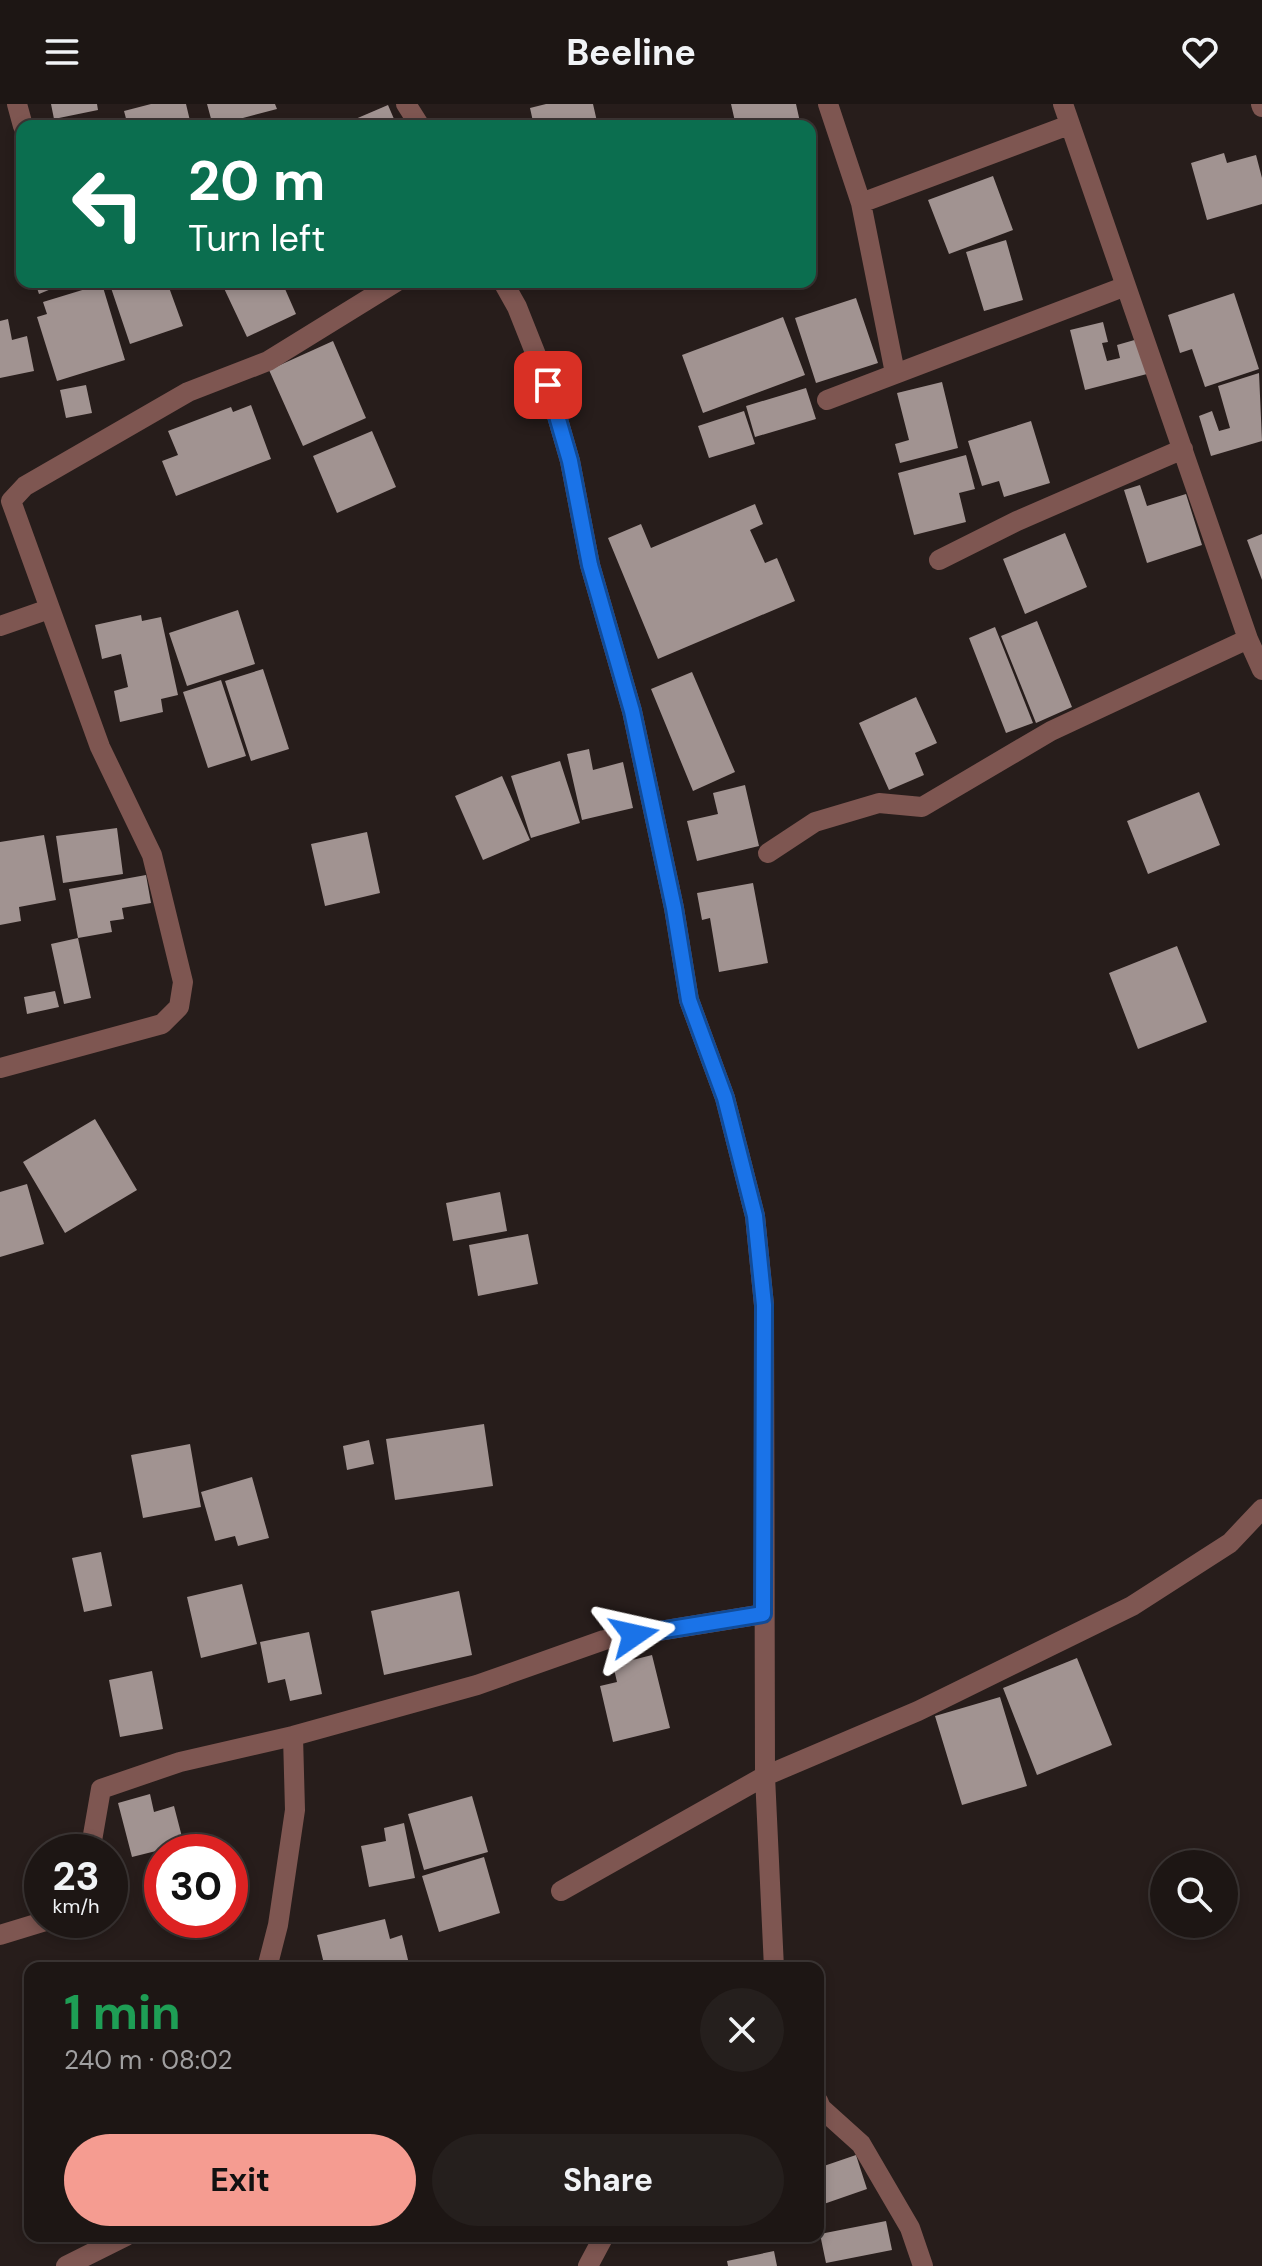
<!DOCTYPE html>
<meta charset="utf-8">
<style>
:root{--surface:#1d1614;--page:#251f1d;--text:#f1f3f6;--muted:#a09fa0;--line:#3b3534;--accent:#f59c91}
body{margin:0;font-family:"DM Sans",sans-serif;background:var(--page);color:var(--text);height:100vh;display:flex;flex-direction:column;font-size:30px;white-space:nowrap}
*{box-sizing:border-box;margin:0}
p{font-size:26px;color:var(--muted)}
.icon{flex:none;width:44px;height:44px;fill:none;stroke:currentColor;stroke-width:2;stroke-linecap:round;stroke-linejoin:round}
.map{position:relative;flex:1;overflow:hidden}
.panel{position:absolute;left:24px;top:1858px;width:800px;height:280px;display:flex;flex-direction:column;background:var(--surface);border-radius:16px;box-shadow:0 4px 12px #0003,0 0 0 2px var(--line)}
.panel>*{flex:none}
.guide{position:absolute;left:16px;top:16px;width:800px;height:168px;border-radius:16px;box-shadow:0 4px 12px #0003,0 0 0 2px var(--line);background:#0b6e4f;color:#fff;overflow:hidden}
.buttons{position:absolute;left:1150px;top:1746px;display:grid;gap:16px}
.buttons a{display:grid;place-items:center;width:88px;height:88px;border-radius:50%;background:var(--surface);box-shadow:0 4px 12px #0003,0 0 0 2px var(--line);font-size:40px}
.speed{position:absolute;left:24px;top:1730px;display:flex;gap:16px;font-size:40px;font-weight:700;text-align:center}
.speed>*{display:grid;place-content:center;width:104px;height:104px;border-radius:50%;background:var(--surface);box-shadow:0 4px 12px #0003,0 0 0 2px var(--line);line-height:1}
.speed small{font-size:20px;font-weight:400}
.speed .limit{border:12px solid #d22;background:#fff;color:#111}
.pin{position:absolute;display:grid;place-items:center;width:68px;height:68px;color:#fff;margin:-34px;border-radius:16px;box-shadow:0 4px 12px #0006}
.me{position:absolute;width:88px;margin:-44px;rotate:79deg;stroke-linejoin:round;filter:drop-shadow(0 0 6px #0008)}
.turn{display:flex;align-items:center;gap:28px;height:168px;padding:0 40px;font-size:36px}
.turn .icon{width:104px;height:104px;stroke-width:2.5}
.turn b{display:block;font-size:56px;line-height:68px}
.round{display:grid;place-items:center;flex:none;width:84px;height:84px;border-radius:42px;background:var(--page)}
.headline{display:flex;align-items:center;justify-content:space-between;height:136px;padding:0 40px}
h1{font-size:48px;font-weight:700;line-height:60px;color:#1e9e55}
.action{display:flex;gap:16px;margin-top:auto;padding:16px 40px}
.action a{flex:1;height:92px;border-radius:48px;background:var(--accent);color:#111;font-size:32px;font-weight:700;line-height:92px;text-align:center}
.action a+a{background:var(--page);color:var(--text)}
header{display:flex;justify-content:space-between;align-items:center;height:104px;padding:0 40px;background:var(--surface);font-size:36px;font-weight:700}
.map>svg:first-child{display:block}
.building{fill:#a19391}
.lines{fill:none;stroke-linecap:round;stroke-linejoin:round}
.minor{stroke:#7e5651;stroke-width:20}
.route-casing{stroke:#114b97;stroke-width:20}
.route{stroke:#1a73e8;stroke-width:14}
</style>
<header><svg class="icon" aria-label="menu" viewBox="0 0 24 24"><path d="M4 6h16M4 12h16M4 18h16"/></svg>Beeline<svg class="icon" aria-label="heart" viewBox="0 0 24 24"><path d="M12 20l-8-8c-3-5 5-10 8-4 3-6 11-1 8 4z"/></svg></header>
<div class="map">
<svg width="1262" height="2162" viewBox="0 0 1262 2162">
<rect width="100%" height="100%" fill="#271d1b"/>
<path class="building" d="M51,0H97L98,6L54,15Z
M151,0H186L191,21L128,22L124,7Z
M207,0H275L277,5L213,22Z
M546,0H593L598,22H534L530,4Z
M731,0H796L800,18L783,22H736Z
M388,1L397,22H339Z
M1224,49L1227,59L1256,51L1262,74V100L1207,116L1191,59Z
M993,72L1013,126L949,150L928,96Z
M1006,136L1023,196L984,207L966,148Z
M35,178H68L39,190Z
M109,178H167L183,222L130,240Z
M221,178H282L296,210L247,233Z
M102,180L125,256L57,277L37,213L47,210L43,198Z
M1234,189L1259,265L1205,283L1192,245L1180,249L1168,211Z
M856,194L878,259L816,279L795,214Z
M783,213L805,271L703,309L682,251Z
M8,215L12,236L27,232L34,267L0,274V217Z
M1103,218L1108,238L1102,239L1107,257L1120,254L1117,241L1138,235L1147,270L1085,286L1070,226Z
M333,237L366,314L303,342L269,266Z
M1259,269L1262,337L1211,352L1199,312L1212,307L1219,327L1230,324L1218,282Z
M942,278L958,344L900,359L895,340L909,336L897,289Z
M86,281L92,309L66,314L60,286Z
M806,284L816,315L755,333L746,302Z
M251,301L271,355L176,392L162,357L178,351L168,327L231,303L233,308Z
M744,307L755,340L709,354L698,322Z
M1031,317L1050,379L1004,393L999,377L982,382L968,337Z
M372,327L396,383L337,409L313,352Z
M966,351L975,385L959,389L966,418L914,431L898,369Z
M1140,381L1147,402L1186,390L1202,441L1147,459L1124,386Z
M755,400L763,420L750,426L765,459L777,454L795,497L658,555L608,434L641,420L651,444Z
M1065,429L1087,483L1025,510L1003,455Z
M1262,430V476L1247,436Z
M238,506L255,560L187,582L169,529Z
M141,511L142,517L161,513L178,591L161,595L163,608L120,618L114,587L128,583L121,550L102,555L95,521Z
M1037,517L1072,603L1036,619L1001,532Z
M995,523L1033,619L1006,629L969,534Z
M263,565L289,645L251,657L225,577Z
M692,568L735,668L693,687L651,585Z
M221,576L246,652L208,664L183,588Z
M916,593L937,639L915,649L924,671L889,686L859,619Z
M589,645L593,666L623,658L633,704L582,716L567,650Z
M560,657L580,719L531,734L511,672Z
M502,672L530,736L483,756L455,692Z
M745,681L759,742L697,757L687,717L718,710L713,689Z
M1199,688L1220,741L1148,770L1127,717Z
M117,724L123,770L63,779L56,732Z
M367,728L380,789L325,802L311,740Z
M44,731L56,796L19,803L21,817L0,821V738Z
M146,771L151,799L122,804L124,815L110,817L112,828L78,834L69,785Z
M753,779L768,859L719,868L710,814L702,816L697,789Z
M78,834L91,894L64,900L51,840Z
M1177,842L1207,918L1138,945L1109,869Z
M55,887L59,903L27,910L24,893Z
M95,1015L137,1086L65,1129L23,1058Z
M27,1080L44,1140L0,1153V1088Z
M500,1088L507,1127L453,1137L446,1099Z
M528,1130L538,1180L478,1192L469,1141Z
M484,1320L493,1382L395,1396L386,1335Z
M369,1336L374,1360L347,1366L343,1342Z
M190,1340L201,1403L143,1414L131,1351Z
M252,1373L269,1434L238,1442L235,1432L215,1437L201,1388Z
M101,1448L112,1502L84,1508L72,1454Z
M242,1480L257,1540L201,1554L187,1493Z
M459,1487L472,1551L384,1571L371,1507Z
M309,1528L322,1590L290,1597L285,1575L268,1579L260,1538Z
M652,1551L670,1624L613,1638L600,1582L617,1578L613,1561Z
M1077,1554L1112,1641L1037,1671L1003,1584Z
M152,1567L163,1625L120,1633L109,1576Z
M1000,1593L1027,1682L962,1701L935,1612Z
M150,1690L154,1708L174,1702L182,1733L175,1735L176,1742L132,1753L118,1699Z
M472,1692L488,1748L424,1766L408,1710Z
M404,1719L415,1774L369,1783L361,1742L386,1737L384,1724Z
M484,1753L500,1809L439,1828L422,1772Z
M385,1815L390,1835L402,1831L410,1864H325L317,1831Z
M856,2051L867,2085L818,2102V2064Z
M886,2117L892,2146L826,2159L820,2130Z
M774,2147L777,2162H728L727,2157Z"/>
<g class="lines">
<path class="minor" d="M17,0L23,22
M406,0L420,22
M828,0L861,99L895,269
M1261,0L1262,3
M861,99L1069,21
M503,178L517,203L548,281L570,357L590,461L632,607L674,804L689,896L725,994L755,1112L764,1201L765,1672L774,1864
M827,296L1126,182
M939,456L1017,417L1183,345
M0,522L49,505
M1248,535L1262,566
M768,749L815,718L879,699L922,703L1051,627L1248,535L1063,0
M0,964L162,920L179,903L183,878L152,751L100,643L11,397L25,382L188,288L268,257L396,178
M90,1748L101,1685L180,1658L293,1632L477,1581L604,1536L763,1510
M561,1787L765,1672L918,1607L1132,1502L1230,1439L1262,1405
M0,1831L49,1816
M267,1864L278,1821L295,1706L293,1632
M818,1997L821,2004L861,2040L910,2124L923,2162
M66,2162L126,2132
M588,2162L604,2132"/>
</g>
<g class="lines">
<defs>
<path id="route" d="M548,281L570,357L590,461L632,607L674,804L689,896L725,994L755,1112L764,1201L763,1510L634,1531"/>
</defs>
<use href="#route" class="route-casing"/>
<use href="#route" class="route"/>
</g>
</svg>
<div class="buttons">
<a><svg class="icon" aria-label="search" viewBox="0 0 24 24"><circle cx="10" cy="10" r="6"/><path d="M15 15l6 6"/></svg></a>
</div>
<div class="speed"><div>23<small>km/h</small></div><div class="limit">30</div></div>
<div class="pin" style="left:548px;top:281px;background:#d93025"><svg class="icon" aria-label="arrive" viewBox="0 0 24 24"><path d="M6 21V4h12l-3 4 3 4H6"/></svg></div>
<svg class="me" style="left:634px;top:1531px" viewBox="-20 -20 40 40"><path d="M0-17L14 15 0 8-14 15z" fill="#1a73e8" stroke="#fff" stroke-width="4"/></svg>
<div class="guide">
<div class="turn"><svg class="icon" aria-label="left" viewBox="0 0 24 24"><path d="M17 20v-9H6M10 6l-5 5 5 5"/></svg><div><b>20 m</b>Turn left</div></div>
</div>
<section class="panel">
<div class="headline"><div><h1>1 min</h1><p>240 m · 08:02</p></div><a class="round"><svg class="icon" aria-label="close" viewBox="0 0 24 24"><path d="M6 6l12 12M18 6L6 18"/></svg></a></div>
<div class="action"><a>Exit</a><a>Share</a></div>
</section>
</div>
